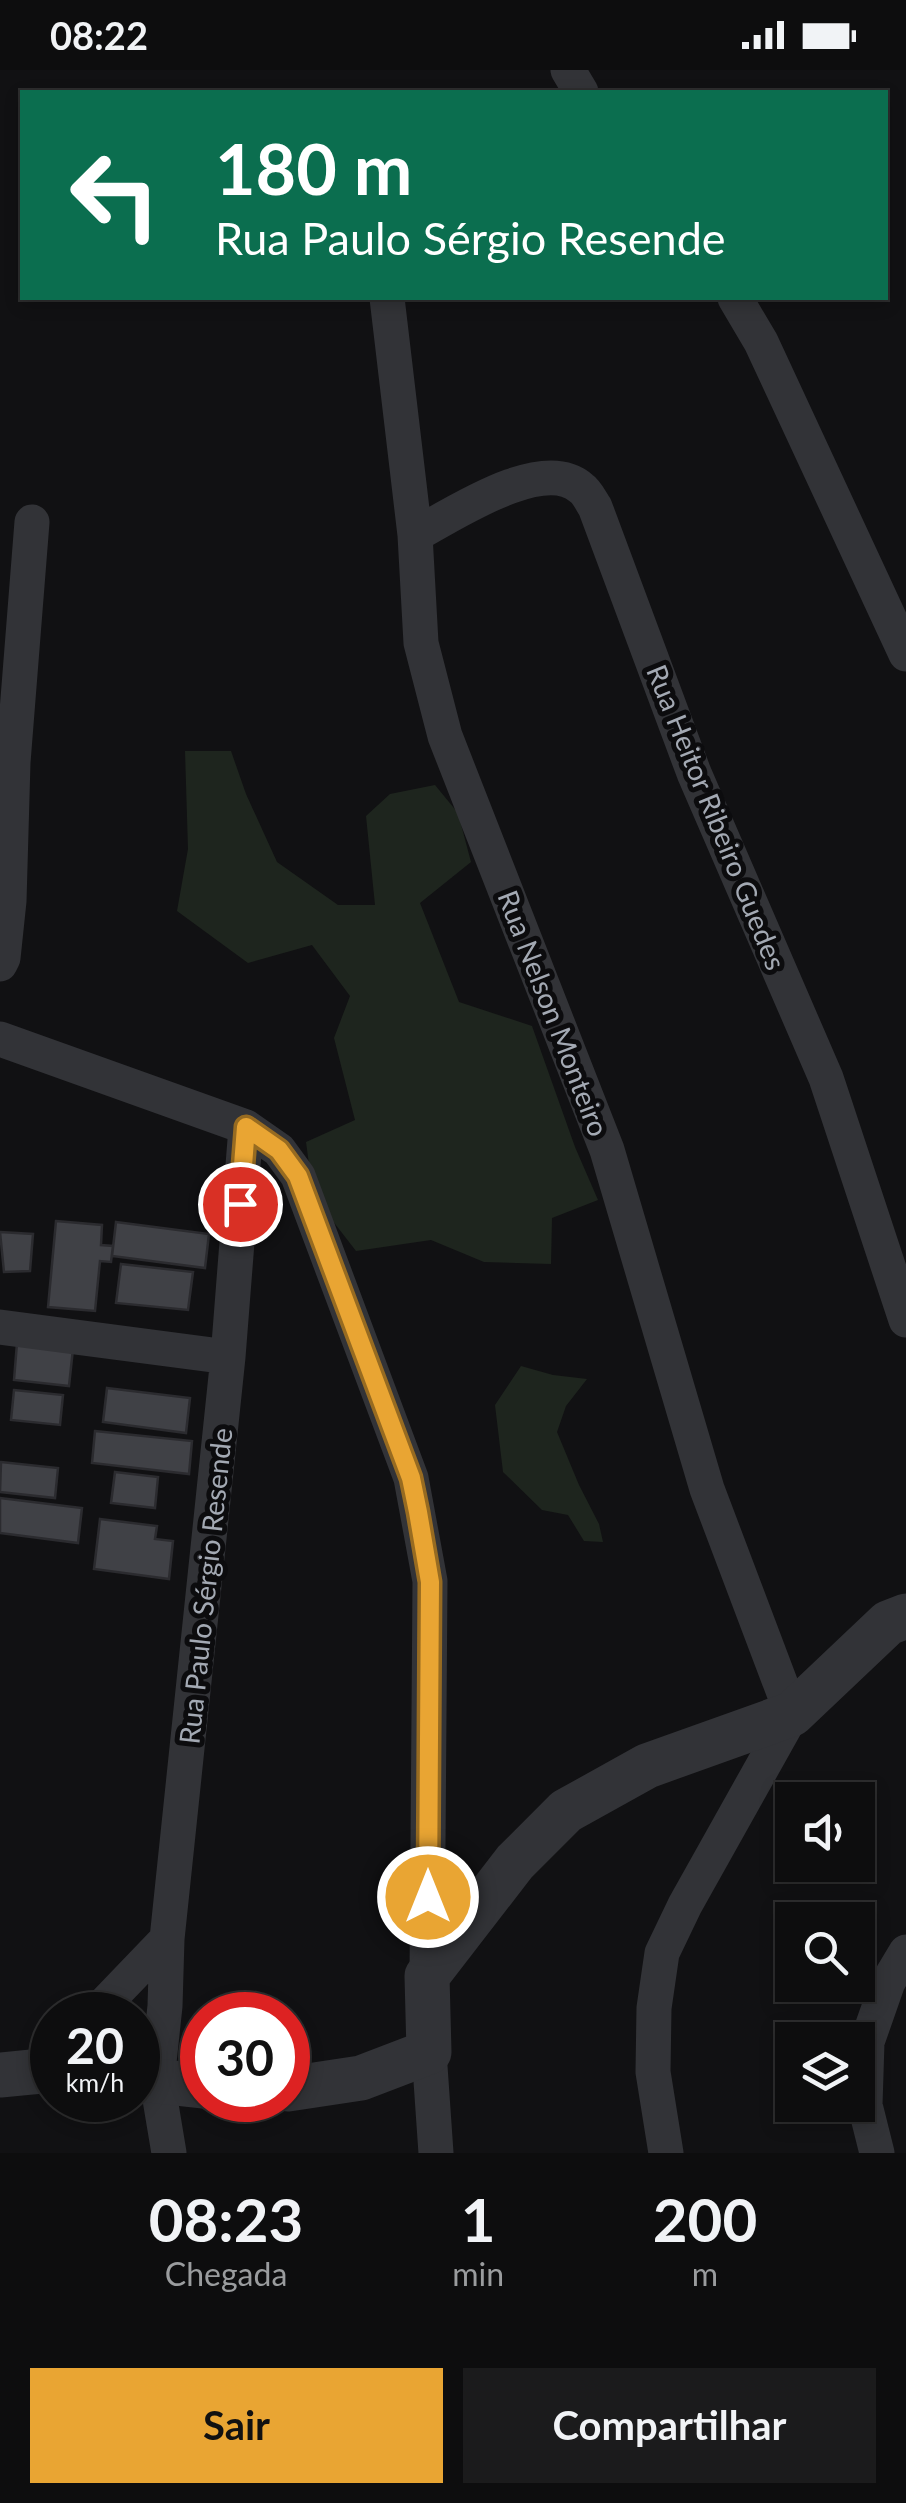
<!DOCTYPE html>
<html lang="pt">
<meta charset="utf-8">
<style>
:root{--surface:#0d0d0e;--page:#1b1b1c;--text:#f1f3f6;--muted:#9a9c9e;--line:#2d2d2e;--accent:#e9a533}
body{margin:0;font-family:Lato,sans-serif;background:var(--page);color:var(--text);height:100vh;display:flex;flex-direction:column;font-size:38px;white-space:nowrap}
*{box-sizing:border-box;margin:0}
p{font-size:32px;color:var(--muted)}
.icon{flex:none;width:55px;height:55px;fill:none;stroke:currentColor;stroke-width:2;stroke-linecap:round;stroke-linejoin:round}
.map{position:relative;height:2083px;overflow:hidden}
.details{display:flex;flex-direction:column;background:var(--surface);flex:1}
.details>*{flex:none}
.top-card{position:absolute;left:20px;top:20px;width:868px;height:210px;border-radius:0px;box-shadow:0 5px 15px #0003,0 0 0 2px var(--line);background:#0b6e4f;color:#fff;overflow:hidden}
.fabs{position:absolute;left:775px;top:1712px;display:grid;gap:20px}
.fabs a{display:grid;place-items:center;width:100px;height:100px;border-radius:0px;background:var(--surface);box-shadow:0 5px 15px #0003,0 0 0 2px var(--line);font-size:50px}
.speed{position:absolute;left:30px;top:1922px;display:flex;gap:20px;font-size:50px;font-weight:700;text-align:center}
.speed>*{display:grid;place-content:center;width:130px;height:130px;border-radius:50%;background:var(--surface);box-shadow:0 5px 15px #0003,0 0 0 2px var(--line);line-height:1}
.speed small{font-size:25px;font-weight:400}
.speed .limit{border:15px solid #d22;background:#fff;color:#111}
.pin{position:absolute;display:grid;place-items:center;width:85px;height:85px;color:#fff;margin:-42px;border:5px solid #fff;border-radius:50%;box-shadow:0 2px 10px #0007}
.me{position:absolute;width:110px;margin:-55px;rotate:0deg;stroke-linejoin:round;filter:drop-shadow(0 0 8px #0008)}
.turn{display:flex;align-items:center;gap:35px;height:210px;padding:0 30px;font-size:45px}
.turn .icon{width:130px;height:130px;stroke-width:2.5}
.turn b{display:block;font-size:70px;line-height:85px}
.eta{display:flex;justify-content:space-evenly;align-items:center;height:170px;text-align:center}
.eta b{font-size:60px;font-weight:700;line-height:70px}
.action{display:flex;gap:20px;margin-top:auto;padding:20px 30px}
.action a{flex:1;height:115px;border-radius:0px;background:var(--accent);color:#111;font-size:40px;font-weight:700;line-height:115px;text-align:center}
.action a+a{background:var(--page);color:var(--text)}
.status{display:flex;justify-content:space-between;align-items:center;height:70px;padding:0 50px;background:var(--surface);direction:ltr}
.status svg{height:28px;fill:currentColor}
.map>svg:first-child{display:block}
.green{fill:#1e251e}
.building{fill:#404146;stroke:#2b2b2f;stroke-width:2.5}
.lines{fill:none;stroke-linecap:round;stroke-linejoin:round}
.minor{stroke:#323337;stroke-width:35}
.tertiary{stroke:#323337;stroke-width:45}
.route-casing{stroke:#976b21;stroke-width:25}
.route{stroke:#e9a533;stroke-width:18}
.labels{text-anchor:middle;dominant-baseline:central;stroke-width:10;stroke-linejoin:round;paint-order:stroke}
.street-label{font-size:28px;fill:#a3a9b3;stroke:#0c0c0e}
</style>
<div class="status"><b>08:22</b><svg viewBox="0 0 49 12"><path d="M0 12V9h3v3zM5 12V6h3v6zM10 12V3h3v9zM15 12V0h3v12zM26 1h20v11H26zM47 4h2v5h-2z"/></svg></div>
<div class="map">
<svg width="906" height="2083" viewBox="0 0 906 2083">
<rect width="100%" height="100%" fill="#111113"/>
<path class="green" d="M185,681H231L246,724L277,792L338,835H375L366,746L390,724L435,715L458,743L471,792L420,833L459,932L532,956L575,1077L598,1130L552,1148L551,1194L484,1192L431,1170L356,1181L332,1150L311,1109L306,1072L355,1050L334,968L350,926L312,875L248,893L177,841L188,779Z
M521,1296L553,1305L587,1309L566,1336L557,1362L579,1415L599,1454L603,1472L584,1471L568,1445L542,1440L503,1402L495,1335Z"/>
<path class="building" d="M56,1151L102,1155L101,1175L113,1176L111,1192L100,1191L95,1241L48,1237Z
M116,1152L209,1164L205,1198L112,1186Z
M0,1162L33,1164L30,1201L4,1202Z
M121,1194L193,1202L188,1240L116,1233Z
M17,1273L73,1279L69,1316L14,1310Z
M107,1318L190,1328L186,1363L103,1352Z
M14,1320L63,1325L60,1355L11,1350Z
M95,1361L192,1371L189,1404L92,1393Z
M1,1392L58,1398L55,1428L0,1422Z
M115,1402L158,1407L155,1438L111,1433Z
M0,1428L82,1438L78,1473L0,1463Z
M100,1449L157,1456L155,1469L173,1471L169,1509L94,1499Z"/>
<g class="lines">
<path class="minor" d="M568,0L581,22
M387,228L415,465L421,573L445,666L607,1080L707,1419L792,1644L685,1835L662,1883L654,1938L653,2002L666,2083
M735,228L761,272L906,584
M415,465C452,445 543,384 581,418C587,422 591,431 595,437L694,703L826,1008L906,1250
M0,894L3,888L9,831L13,692L32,452
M0,969L246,1057L279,1080L298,1106L411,1408L430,1511L427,1906
M0,1257L228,1287
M167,1869L165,1936L157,2011L169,2083
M94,1945L167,1869L228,1287L246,1057
M429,1982L436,2083
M877,2083L865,2035L867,1972L888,1912L906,1882"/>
<path class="tertiary" d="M0,2005L52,2000
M138,2009L202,2016
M288,2019L361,2008L429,1982L427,1906L515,1792L566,1741L647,1696L792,1644L888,1553L906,1546"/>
</g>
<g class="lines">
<defs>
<path id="route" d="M240,1134L246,1057L279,1080L298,1106L411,1408L418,1442L430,1512L428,1827"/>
</defs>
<use href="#route" class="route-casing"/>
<use href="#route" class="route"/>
</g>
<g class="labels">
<g class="street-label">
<text transform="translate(717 747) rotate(68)">Rua Heitor Ribeiro Guedes</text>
<text transform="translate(554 943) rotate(69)">Rua Nelson Monteiro</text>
<text transform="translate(205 1516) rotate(-84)">Rua Paulo Sérgio Resende</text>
</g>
</g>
</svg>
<div class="fabs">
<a><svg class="icon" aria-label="sound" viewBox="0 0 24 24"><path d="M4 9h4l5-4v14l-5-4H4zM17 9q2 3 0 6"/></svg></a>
<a><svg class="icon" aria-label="search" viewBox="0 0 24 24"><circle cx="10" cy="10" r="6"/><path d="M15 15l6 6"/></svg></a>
<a><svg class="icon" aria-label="layers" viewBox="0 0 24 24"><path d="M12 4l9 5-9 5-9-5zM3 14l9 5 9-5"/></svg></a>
</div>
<div class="speed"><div>20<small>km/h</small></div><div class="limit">30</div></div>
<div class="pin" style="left:240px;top:1134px;background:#d93025"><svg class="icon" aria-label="arrive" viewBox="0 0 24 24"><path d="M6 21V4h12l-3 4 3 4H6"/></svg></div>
<svg class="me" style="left:428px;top:1827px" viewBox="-20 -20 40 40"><circle r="17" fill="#e9a533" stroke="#fff" stroke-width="3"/><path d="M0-11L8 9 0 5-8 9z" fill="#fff"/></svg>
<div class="top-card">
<div class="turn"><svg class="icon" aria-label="left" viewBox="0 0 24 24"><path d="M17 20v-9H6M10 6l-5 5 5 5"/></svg><div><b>180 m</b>Rua Paulo Sérgio Resende</div></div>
</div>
</div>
<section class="details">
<div class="eta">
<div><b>08:23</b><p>Chegada</p></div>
<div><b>1</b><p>min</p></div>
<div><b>200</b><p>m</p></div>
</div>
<div class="action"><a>Sair</a><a>Compartilhar</a></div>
</section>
